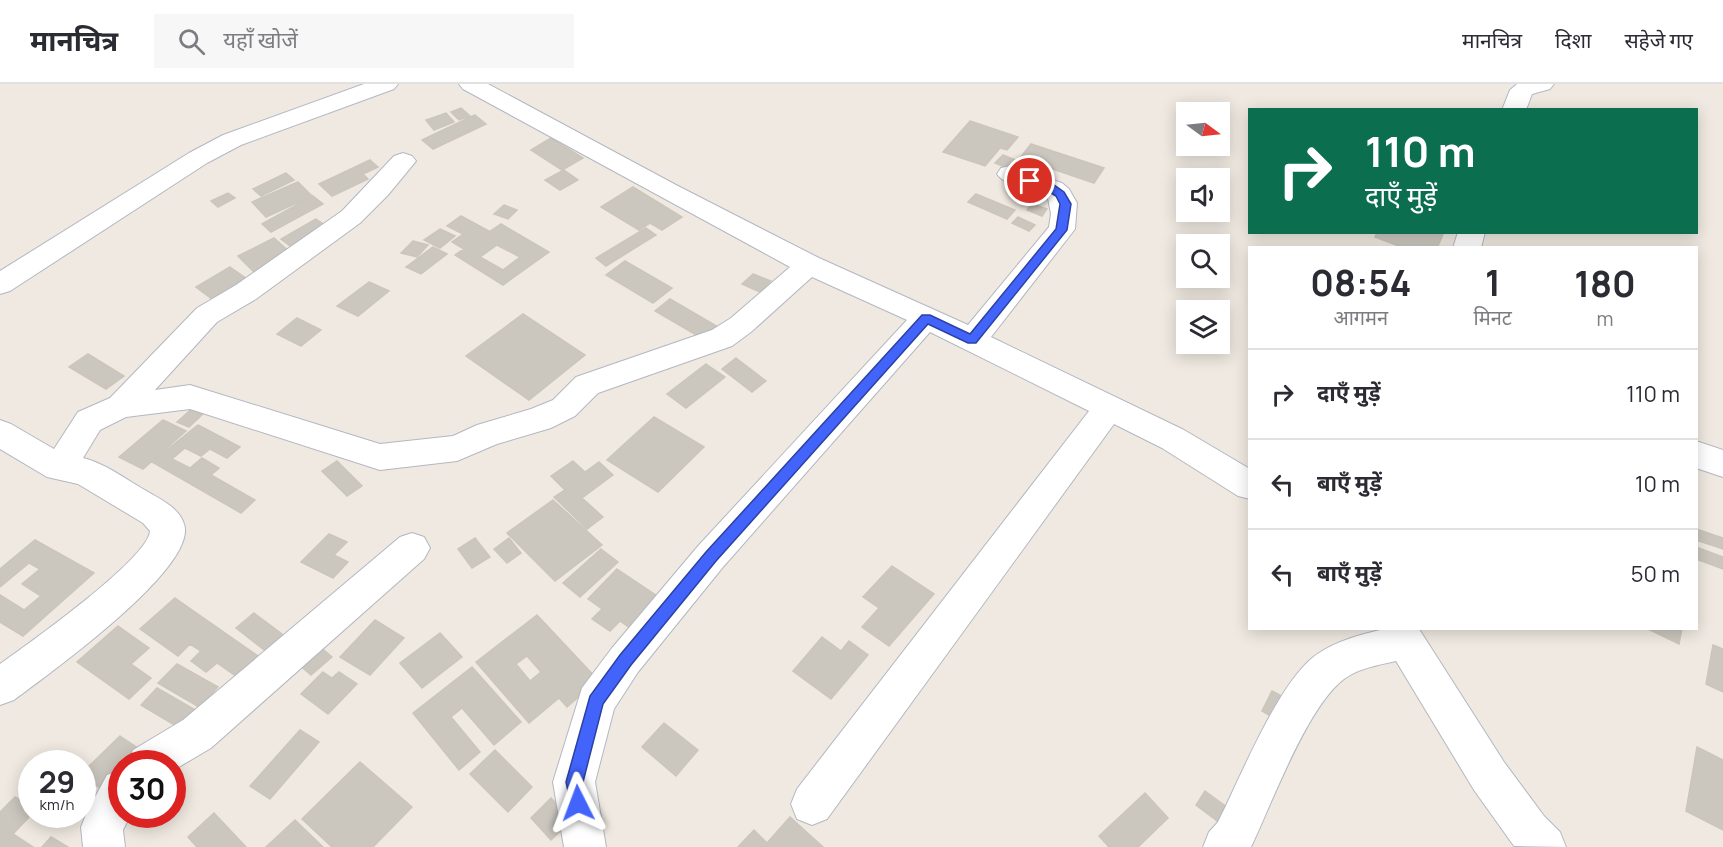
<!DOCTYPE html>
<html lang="hi">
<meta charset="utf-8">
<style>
:root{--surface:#fff;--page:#f7f7f7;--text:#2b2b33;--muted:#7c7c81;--line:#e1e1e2}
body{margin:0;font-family:Manrope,"Noto Sans Devanagari",sans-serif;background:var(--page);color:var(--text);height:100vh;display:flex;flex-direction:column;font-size:22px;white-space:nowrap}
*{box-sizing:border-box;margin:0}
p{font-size:20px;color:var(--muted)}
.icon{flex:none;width:33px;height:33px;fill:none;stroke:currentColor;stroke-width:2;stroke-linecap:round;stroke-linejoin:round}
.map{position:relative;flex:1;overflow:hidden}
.sheet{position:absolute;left:1248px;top:162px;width:450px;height:384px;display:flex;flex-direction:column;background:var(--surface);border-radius:0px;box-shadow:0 3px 15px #0003}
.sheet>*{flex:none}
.top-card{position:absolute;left:1248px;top:24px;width:450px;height:126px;border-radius:0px;box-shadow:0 3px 15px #0003;background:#0b6e4f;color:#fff;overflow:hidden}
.needle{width:39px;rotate:105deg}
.fabs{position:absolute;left:1176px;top:18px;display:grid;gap:12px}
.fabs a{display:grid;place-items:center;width:54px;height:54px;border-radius:0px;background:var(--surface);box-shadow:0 3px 15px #0003;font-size:30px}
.speed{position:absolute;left:18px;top:666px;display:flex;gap:12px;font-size:30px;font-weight:700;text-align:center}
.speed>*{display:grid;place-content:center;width:78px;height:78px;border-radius:50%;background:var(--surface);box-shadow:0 3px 15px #0003;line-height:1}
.speed small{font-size:15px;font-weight:400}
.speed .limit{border:9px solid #d22;background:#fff;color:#111}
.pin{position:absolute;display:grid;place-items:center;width:51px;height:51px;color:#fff;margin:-26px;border:3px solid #fff;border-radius:50%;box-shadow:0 2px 6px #0007}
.me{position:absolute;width:66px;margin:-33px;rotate:357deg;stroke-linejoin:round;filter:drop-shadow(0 0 4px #0008)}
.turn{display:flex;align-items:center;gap:21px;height:126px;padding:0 18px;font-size:27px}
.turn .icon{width:78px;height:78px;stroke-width:2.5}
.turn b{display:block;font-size:42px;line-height:51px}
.eta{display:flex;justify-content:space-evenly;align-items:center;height:102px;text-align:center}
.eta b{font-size:36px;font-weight:700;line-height:42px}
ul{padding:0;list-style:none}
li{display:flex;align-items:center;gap:18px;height:90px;padding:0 18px;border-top:2px solid var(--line)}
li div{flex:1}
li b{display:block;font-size:22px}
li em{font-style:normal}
header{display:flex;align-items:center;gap:36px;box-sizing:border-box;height:84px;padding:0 30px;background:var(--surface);border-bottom:2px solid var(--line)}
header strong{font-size:28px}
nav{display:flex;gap:33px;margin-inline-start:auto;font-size:21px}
.search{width:420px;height:54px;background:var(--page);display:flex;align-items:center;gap:15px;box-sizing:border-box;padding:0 21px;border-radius:0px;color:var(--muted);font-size:22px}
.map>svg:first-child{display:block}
.building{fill:#cbc7bf;stroke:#cbc5ba;stroke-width:1.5;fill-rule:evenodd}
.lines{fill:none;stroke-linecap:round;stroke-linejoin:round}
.minor-casing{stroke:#b4b7c1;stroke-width:2}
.minor{fill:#fff;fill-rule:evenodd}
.route{fill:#4264fb;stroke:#2b41a3;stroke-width:1.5}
</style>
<header>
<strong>मानचित्र</strong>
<div class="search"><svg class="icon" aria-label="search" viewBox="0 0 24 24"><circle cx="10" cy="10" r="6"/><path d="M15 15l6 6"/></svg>यहाँ खोजें</div>
<nav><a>मानचित्र</a><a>दिशा</a><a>सहेजे गए</a></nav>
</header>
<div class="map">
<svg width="1723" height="763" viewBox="0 0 1723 763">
<rect width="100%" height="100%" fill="#efe9e1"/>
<path class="building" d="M461,24L470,32L459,36L451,28Z
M446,29L454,38L434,46L426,36Z
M475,31L486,40L433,65L422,56Z
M970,37L1018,53L1007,66L1000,64L985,82L943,68Z
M551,54L583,74L562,86L531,66Z
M1031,60L1104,84L1094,99L1020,74Z
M1003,71L1025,80L1017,88L995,79Z
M370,76L378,83L363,90L368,95L332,112L319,100Z
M564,86L578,96L560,106L545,96Z
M286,89L294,96L261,112L253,105Z
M298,98L312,112L266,133L252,118Z
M633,103L682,133L662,146L650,139L639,146L601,123Z
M228,109L235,114L218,123L211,117Z
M976,110L1015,126L1007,135L968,118Z
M313,112L323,120L271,148L262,140Z
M1032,120L1047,125L1042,132L1027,126Z
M504,121L517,126L508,135L494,130Z
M461,132L489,147L464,165L452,158L463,150L447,142Z
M1018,133L1035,141L1029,147L1012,139Z
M316,135L332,146L297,167L281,155Z
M501,140L549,168L503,201L455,171ZM497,161L520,173L503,186L480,173Z
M646,144L656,151L606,182L596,174Z
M440,145L455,152L440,164L424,156Z
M1377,148H1444L1437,164H1404L1375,153Z
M274,154L291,169L254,188L238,172Z
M413,157L428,161L417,173L401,169Z
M433,163L447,170L421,190L406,183Z
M625,177L672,204L653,219L606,191Z
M230,183L247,195L212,215L196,203Z
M753,190L771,197L760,208L742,200Z
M369,198L389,207L358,232L337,222Z
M670,215L720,244L705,256L655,227Z
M523,230L585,271L529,316L466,272Z
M297,234L321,246L301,262L277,250Z
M88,270L124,292L106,305L69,283Z
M736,274L766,297L752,308L722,285Z
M706,280L725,293L686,324L667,310Z
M194,323L205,328L189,343L177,338Z
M654,333L704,363L658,408L607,376Z
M163,336L186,347L143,385L119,373Z
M198,341L240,363L227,374L210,365L201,372L185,364L172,375L190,384L202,374L219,384L211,391L255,416L241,429L152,378Z
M337,377L362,402L347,412L322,387Z
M573,377L585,388L599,378L613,391L582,414L603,433L587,445L554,413L565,406L551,392Z
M553,416L602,461L555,497L507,449Z
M1696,445L1723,454V465L1696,456Z
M329,450L347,458L334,471L348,478L333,494L301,478Z
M475,454L490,473L472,484L458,465Z
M509,454L521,469L507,479L494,465Z
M35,456L94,489L23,552L0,538V511L24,526L41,512L22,500L40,485L29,479L0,503V485Z
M1696,463L1723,473V485L1696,475Z
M601,465L618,478L580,513L563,499Z
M892,482L934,510L889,562L862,543L879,524L863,513Z
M617,485L666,518L637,549L620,537L610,547L592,535L602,525L588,515Z
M175,514L258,572L236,592L217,579L206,588L191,577L201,567L190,560L178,572L140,545Z
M254,529L290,556L272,572L236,544Z
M537,531L598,596L567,623L559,614L529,639L476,578ZM527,572L541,588L530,597L516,580Z
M375,536L404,554L370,591L340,573Z
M118,542L149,564L131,580L151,594L129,615L77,578Z
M1646,544H1682L1679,560Z
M440,549L462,573L422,604L400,579Z
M822,553L841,567L849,557L868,571L831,615L793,587Z
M317,560L332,573L311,591L296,578Z
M1713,561L1723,565V608L1706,600Z
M177,580L218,603L199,623L158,599Z
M472,583L521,638L494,661L462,624L451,633L480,668L459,686L413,629Z
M323,588L332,594L339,588L357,600L328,630L301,610Z
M157,604L204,631L188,649L141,621Z
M1272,607L1289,616L1279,637L1262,627Z
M664,639L698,666L676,692L642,663Z
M300,646L319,658L270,715L250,702Z
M120,652L142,667L130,680H122V688L103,706L82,692V689Z
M1697,663L1723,676V746L1686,727Z
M495,666L532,703L508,728L470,690Z
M360,678L412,723L373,763H332L302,735Z
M1205,707L1228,724L1220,739L1196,721Z
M1145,709L1168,734L1138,763H1109L1099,752Z
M15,713L32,722V730L13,750L33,763H0V728Z
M551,714L572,736L551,756L531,734Z
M214,729L246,763H197L188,753Z
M790,733L823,763H738L754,746L767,759Z
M295,736L323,763H266Z
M51,753L68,763H42Z"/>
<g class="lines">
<defs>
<path id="minor" d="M364,0H398L394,5L241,61L207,79L10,207L0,210V187L189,69L223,51Z
M459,0H488L676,101L819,174L968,241L1049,143L1051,130L1048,114C1035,101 1007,105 997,90L1001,84L1010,82L1062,99L1069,105L1077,119L1075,145L991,253L1184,346L1250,385V415L1238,412L1162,364L1114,340L827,735L812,741L797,735L791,720L797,705L1089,327L930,248L723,483L638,588L614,625L595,698L606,763H564L553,698L582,604L612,564L699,461L907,236L812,193L751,248L732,262L598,309L575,332L551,344L497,360L457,377L380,386L190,325L126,333L100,346L83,374C104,379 124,394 143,405C158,414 179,423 184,440C199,483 47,591 14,616L0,621V580C27,561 148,475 150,447L143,439L78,400L47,393L0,365V336L11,340L54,365L78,328L110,314L197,224L236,201L342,127L394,72L403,69L412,72L416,77L388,111L360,139L256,215L217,238L155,306L190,301L380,360L453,352L477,341L531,325L553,316L576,293L712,246L731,234L790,183L463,5Z
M1517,0H1554L1550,5L1532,10L1526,26H1502L1510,6Z
M1458,148H1485L1481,164H1453Z
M1696,357L1723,366V393L1696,384Z
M412,449L424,453L430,464L424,475L211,664L172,687V680H127L133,666L183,636L400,453Z
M1379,544L1419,545L1504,678L1544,732L1560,748L1566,763L1514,762L1474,706L1396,577C1379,581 1359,584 1344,595C1307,623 1272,719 1251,763H1203L1209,748L1218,738C1240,695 1280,593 1319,569C1337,557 1359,551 1380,546Z
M122,685V730H131L123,746L125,763H83L81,743L87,728L107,691Z"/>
</defs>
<use href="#minor" class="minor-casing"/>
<use href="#minor" class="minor"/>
</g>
<path class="route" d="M1030,93L1054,101L1064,108L1071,120L1067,146L976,259H968L928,240L716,477L631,581L603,620L583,698L586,719L584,726L578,728L572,726L566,698L590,612L620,571L706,468L922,231H930L970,250L1056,145L1060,120L1056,112L1046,106L1026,99L1025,97Z"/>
</svg>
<div class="fabs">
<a><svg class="needle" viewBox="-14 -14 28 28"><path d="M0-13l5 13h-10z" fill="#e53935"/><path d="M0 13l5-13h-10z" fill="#7c7c81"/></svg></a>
<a><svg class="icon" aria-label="sound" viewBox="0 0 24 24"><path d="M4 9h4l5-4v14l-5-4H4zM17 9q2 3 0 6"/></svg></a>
<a><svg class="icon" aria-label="search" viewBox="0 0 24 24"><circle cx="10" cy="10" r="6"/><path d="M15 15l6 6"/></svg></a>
<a><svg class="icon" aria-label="layers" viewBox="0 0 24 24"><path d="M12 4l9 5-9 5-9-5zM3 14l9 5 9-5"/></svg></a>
</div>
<div class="speed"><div>29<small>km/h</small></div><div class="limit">30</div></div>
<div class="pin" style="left:1030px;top:97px;background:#d93025"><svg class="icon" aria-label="arrive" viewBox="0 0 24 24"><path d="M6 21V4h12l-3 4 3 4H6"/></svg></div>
<svg class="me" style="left:578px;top:719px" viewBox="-20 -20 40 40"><path d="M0-17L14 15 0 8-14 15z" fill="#4264fb" stroke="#fff" stroke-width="4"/></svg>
<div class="top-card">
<div class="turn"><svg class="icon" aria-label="right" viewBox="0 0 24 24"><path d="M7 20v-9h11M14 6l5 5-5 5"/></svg><div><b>110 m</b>दाएँ मुड़ें</div></div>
</div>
<section class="sheet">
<div class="eta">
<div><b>08:54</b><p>आगमन</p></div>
<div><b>1</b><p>मिनट</p></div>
<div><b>180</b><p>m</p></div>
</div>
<ul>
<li><svg class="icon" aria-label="right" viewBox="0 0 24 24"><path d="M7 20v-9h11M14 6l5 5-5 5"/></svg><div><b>दाएँ मुड़ें</b></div><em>110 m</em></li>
<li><svg class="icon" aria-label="left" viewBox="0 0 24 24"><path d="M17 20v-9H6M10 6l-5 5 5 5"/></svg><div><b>बाएँ मुड़ें</b></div><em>10 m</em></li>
<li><svg class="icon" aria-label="left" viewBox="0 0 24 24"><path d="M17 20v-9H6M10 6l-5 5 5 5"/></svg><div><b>बाएँ मुड़ें</b></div><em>50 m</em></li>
</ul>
</section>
</div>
